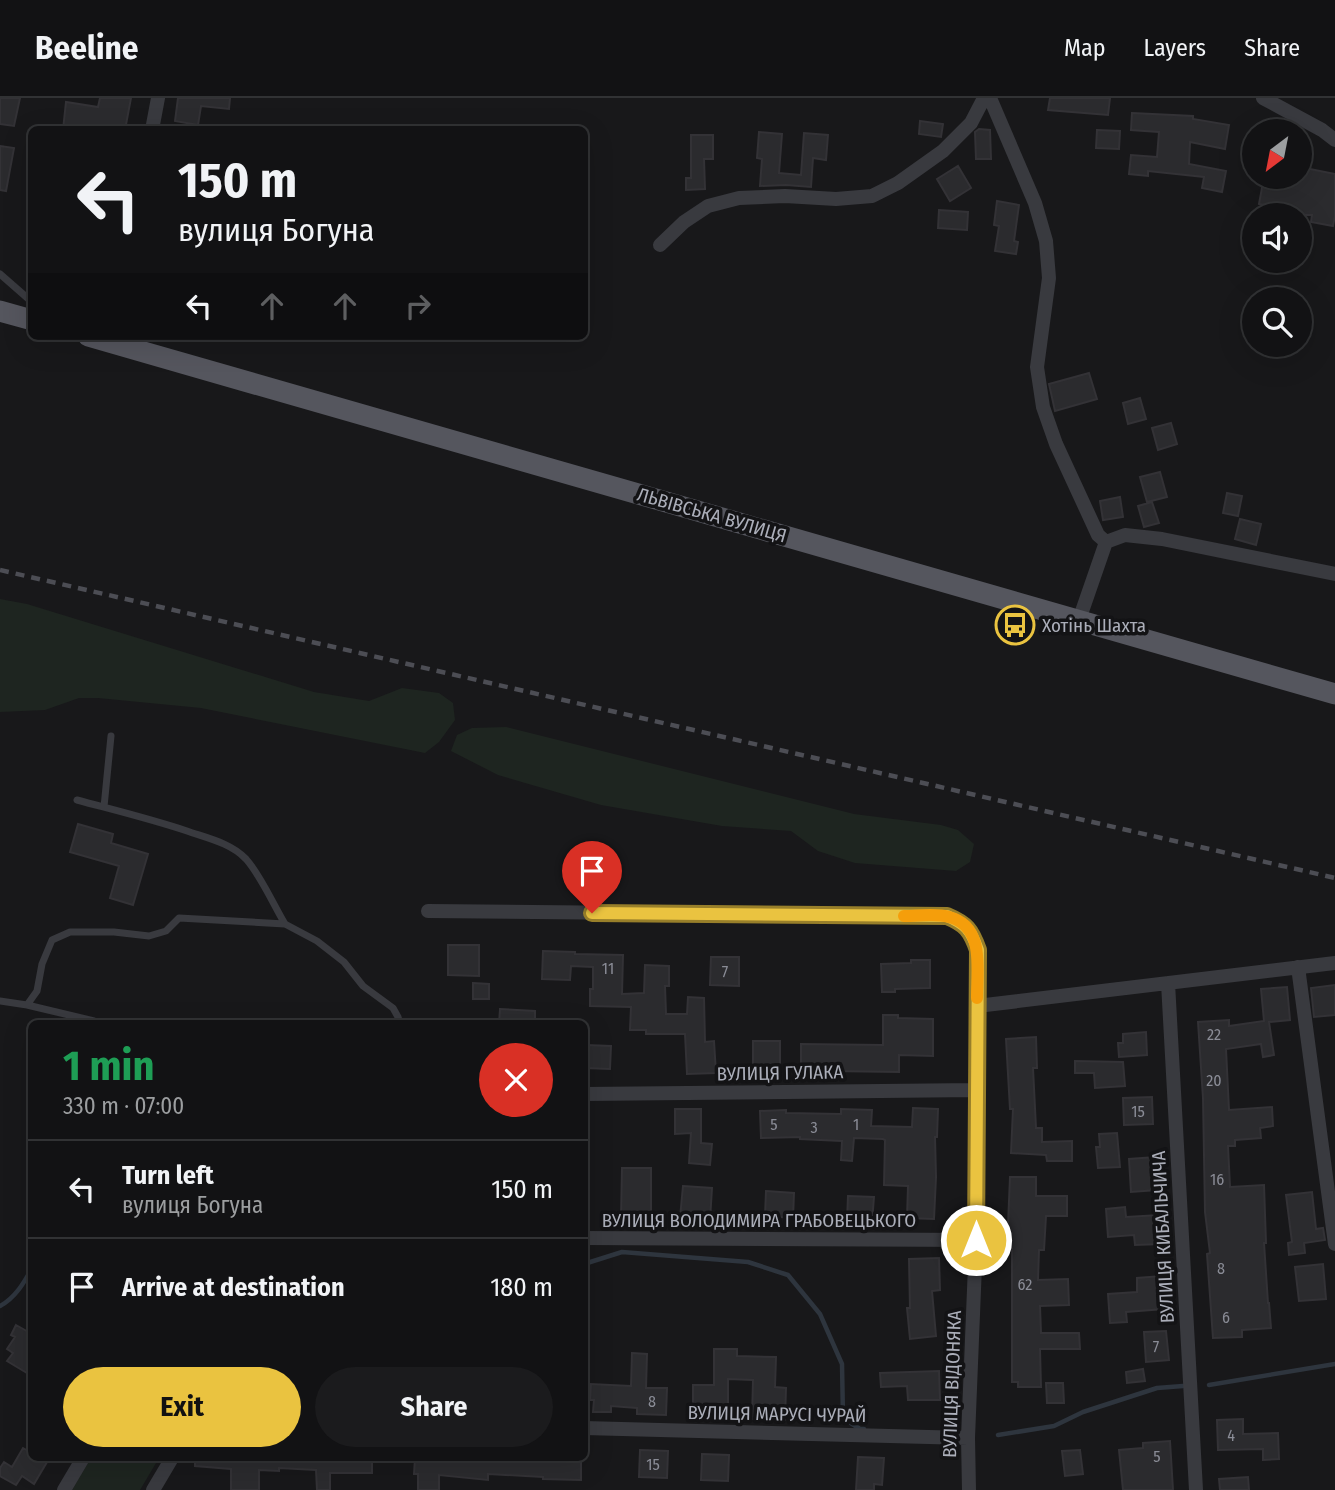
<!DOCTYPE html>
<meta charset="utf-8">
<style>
:root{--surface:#121214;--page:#1b1b1d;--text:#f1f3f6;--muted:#9c9ea0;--line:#313234;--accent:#eac340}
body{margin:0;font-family:"Fira Sans Condensed",sans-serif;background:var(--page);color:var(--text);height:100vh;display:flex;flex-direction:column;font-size:26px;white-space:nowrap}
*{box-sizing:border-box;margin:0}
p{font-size:23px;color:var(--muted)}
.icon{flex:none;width:38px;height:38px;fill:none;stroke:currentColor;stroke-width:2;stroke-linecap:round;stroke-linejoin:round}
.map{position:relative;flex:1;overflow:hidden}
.panel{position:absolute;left:28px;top:922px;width:560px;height:441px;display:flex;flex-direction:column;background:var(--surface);border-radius:10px;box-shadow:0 7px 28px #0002,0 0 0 2px var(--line)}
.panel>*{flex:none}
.hud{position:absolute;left:28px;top:28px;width:560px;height:214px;border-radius:10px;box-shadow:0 7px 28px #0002,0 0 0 2px var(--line);background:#121214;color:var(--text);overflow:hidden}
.needle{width:46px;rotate:212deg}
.tools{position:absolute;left:1242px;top:21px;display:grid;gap:14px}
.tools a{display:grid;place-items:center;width:70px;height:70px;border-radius:50%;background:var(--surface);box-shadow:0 7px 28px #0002,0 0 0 2px var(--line);font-size:35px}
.pin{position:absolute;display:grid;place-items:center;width:60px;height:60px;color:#fff;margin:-72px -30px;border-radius:50% 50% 50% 0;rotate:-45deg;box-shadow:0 0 7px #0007}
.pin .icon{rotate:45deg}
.me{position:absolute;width:77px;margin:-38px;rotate:0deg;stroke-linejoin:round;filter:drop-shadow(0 0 5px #0008)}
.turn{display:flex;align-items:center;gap:24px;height:147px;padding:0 35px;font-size:32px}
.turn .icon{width:91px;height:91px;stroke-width:2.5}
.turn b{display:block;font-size:49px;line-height:60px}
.lanes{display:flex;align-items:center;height:66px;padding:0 35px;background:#0003;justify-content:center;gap:35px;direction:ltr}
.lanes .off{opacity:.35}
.round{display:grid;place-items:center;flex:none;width:74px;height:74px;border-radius:37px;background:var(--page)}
.headline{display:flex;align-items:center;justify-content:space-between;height:119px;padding:0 35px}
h1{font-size:42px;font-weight:700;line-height:52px;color:#1e9e55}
.button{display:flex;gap:14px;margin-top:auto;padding:14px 35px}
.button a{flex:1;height:80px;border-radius:42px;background:var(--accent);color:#111;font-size:28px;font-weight:700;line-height:80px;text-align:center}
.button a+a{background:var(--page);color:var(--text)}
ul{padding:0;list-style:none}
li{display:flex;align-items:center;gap:21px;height:98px;padding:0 35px;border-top:2px solid var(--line)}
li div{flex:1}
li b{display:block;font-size:26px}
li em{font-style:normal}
header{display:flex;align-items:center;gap:42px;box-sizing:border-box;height:98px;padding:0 35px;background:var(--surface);border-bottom:2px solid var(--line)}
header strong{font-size:33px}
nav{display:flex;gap:38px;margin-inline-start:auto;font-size:24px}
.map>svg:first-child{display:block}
.green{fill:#1e2520}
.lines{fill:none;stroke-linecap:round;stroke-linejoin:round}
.stream{stroke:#2e353e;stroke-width:4.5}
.building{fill:#2b2b2e;stroke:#333236;stroke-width:2}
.lane{stroke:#393a3f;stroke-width:7}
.street{stroke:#393a3f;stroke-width:14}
.primary{stroke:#55565e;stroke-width:21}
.rail{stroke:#4c4d54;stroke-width:4.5;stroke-dasharray:9 7;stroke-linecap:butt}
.route-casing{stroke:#987f2a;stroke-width:18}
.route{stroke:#eac340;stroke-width:12}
.slow{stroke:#f59e0b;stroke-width:12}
.labels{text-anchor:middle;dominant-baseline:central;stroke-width:7;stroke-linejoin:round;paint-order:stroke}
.number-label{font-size:16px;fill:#8a8c96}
.street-label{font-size:19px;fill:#abaeb9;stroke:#131315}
.poi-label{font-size:19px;fill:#abaeb9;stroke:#131315;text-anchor:start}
</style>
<header>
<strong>Beeline</strong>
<nav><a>Map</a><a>Layers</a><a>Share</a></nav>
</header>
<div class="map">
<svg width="1335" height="1392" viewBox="0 0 1335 1392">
<rect width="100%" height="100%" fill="#18181a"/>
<path class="green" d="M0,501L27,506L314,594L369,603L402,590L439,595L453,605L455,622L439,644L425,655L201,610L98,600H79L45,612L0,614Z
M506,629L854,716L941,727L958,732L974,746L970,764L956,773L855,765L818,753L791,733L722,728L601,707L498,677L451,653L457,637L472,630Z
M91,1360H159L140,1392H72Z"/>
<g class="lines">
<path class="stream" d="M584,1166L622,1154L748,1164L788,1177L820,1216L842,1266L843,1320L860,1331H864
M0,1208C15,1200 24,1185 32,1170
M1209,1287L1335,1266
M998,1337L1054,1328L1083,1314L1157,1290L1183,1288"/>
</g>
<path class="building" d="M0,0H20L14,28L0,26Z
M100,0H131L125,32H63L66,4L98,9Z
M178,0H230L229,11L201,8L198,27L175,23Z
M1050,0H1110L1108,17L1048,12Z
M1132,15L1193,18V21L1229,27L1225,51L1190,44L1189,66L1226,73L1222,94L1202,90L1204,79L1148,73V78L1129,76L1131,57L1157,59L1159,34L1131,32Z
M920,23L943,26L941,39L919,36Z
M979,31L990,32L991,61H976L975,34Z
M1097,32L1120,33L1119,51L1096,50Z
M759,34L782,36L779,75L801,77L804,35L828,37L826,62L813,60L811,89L786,87L760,88L762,61L757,60Z
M691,37H713V61H704L705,91L686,92V80H691Z
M0,48L14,50L6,93L0,92Z
M958,68L971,90L950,103L937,81Z
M1300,69L1335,76V118L1333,128L1311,124L1312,117H1284L1277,116L1278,109L1259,106L1264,79H1300Z
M997,103L1019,107L1014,143L1018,144L1016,156L995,153L999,128L994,127Z
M939,112L968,114L967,132L938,130Z
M1089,275L1097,301L1055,313L1049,286Z
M1140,300L1146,321L1128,326L1123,305Z
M1171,325L1177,346L1158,352L1152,330Z
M1160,374L1167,399L1147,404L1140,379Z
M1227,395L1242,398L1238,418L1223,415Z
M1120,399L1123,419L1103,422L1100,403Z
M1152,404L1159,425L1144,429L1138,408Z
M1240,421L1261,426L1256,447L1235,441Z
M78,726L113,736L111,745L148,756L133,807L110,800L119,768L70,754Z
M448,847H479V878L448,877Z
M543,853L575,854V856L623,857L622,896L644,895L645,867L669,868V888H665L666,916H687L688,899L704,900L705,944L714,943L716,975L687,976L685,936H646V932H630L631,909L590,908V891H593V869L571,868L570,882L542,881Z
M711,859H739V888L710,887Z
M911,862H930V890L895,891V894H882L881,866L911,865Z
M473,885L489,886V901H473Z
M1335,887V917L1314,919L1311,890Z
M1287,889L1290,922L1269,924L1274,957L1263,959L1261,946L1226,951L1229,1012L1272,1009L1273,1028L1260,1030L1261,1040L1235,1042V1048H1228L1230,1089L1264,1087L1266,1145H1264L1268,1205H1269L1271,1230L1242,1232V1239L1213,1240L1207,1156L1210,1155L1205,1114L1203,1000L1198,924L1229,922V928L1264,923L1261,891Z
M500,911L535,913V926H499Z
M883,917H898V920L933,921V958L899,957V974L829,973V975H801V946L883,947Z
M1146,934L1147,957L1119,959L1118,945H1123V936Z
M1036,939L1037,970H1033L1036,1030H1042V1044L1072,1043V1063H1047L1046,1057L1011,1055L1013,1011H1010L1006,941Z
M753,943H780V972H753Z
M586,947L611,948L610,971L585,970Z
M1075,963L1123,964L1125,988L1095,990L1094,975H1075Z
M1152,999L1153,1026L1124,1027L1123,1000Z
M913,1010L938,1011L937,1039H935L936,1079L934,1121L907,1120L908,1088L884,1087L885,1042L883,1041L854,1040L852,1063L841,1062L842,1043L800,1041V1039L761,1040L760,1013L786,1012V1015L841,1016V1011L872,1012L871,1028L912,1029Z
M675,1011H701V1045L712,1046L710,1067L689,1065L691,1035L675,1036Z
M1117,1035L1120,1069L1098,1070L1096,1049H1100L1099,1036Z
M1155,1059L1157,1092L1131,1094L1129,1061Z
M622,1070H651V1121L621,1120Z
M1010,1079H1036V1098H1067V1118H1046L1044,1152H1039L1038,1182L1068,1181L1069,1207L1040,1208L1041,1235H1079L1080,1251H1040L1041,1289H1018V1284H1012V1151H1007Z
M683,1088L712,1090L710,1122L680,1120Z
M766,1093L794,1095L793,1120L765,1118Z
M1312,1094L1316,1131L1323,1130L1325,1142L1304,1145L1305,1155L1289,1157L1288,1145L1292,1144L1286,1097Z
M848,1098L874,1099L872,1124L847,1123Z
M1125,1109L1126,1119L1159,1117L1161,1146L1135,1147L1134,1137L1108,1139L1106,1111Z
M939,1160L940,1192L932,1193L936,1238L910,1241L907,1210H910L909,1161Z
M1323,1166L1326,1201L1299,1203L1295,1169Z
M1162,1178L1164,1211L1126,1214L1127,1224L1110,1225L1108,1196L1137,1194V1180Z
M16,1227L32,1236V1278L7,1263L13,1255L7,1251L15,1239L11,1237Z
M1166,1233L1169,1262L1146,1264L1144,1234Z
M714,1251H737V1258L776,1259L775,1289L786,1290L785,1322L752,1321L753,1282L728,1281V1320H693V1287H714Z
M632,1255L647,1256L646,1290H667L666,1317L637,1316V1310L611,1308V1314H593L594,1302H590L591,1286L631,1288Z
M1143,1271L1145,1283L1127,1285L1126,1274Z
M939,1273L940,1302H908L907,1288L881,1289L880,1275Z
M1046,1285H1063L1064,1305H1047Z
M1243,1321V1336L1278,1335L1279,1361L1263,1362V1351L1218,1352L1217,1322Z
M1170,1343L1173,1392H1123L1119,1352L1143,1350V1345Z
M23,1350L32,1355V1360H40L47,1364L34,1386L22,1378L16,1387L0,1378V1370L4,1364L12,1369Z
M640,1352L668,1353L667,1380L639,1379Z
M1080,1352L1083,1376L1065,1378L1062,1353Z
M702,1356L729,1357L728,1383L701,1382Z
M858,1359L884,1360L882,1387L874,1386V1392H856Z
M195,1360H372V1375H330V1392H317L316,1372L279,1370V1373L259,1372V1392H231V1371L195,1368Z
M415,1360H581V1382L543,1381V1379L488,1376V1382L439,1377V1392H418V1376H414Z
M1248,1379L1249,1392H1220L1219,1381Z"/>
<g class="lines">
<path class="lane" d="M0,176L32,204
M77,702C114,712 151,721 187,733C207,740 231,745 246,761C261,778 273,806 285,826
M104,709L111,638
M0,903L27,907L37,893L42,866L52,842L70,834H114L149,838L166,833L179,820L285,826L317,843L344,864L363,888L393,910L398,919L400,926
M27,907L94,923"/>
<path class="street" d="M990,0L1035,105L1046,143L1049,180L1037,269L1043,309L1056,346L1098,437L1106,444
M1263,0L1322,32L1335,42
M152,32L158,0
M660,147L684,124L708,108L739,100L785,98L836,101L872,98L898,85L943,53L971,25L984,0
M1079,522L1106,444L1125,437L1162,441L1335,476
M428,813L947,818C966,826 971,832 978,852L976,1142L968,1340L969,1392
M1298,869L1335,1146
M1168,885L1196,1392
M977,908L1335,865
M584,996L976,992
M584,1140L976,1142
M584,1330L968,1340
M64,1392L83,1360
M153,1392L172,1360"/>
<path class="primary" d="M0,213L32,222
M88,238L1335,596"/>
<path class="rail" d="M0,472L1335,780"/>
</g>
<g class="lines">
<defs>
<path id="route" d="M592,815L947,818C966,826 971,832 978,852L976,1142"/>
</defs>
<use href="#route" class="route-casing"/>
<use href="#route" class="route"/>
<path class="slow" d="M904,818C918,818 936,815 949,819C985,828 977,871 977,900"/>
</g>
<defs>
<symbol id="bus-ring" viewBox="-11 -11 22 22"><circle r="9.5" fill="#131315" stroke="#eac340" stroke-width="1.5"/><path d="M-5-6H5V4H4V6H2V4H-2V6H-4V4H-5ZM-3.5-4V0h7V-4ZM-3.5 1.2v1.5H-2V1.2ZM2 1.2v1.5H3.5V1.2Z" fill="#eac340"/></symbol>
</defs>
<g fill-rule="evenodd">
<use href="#bus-ring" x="993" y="505" width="44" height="44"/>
</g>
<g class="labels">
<g class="number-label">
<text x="608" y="870">11</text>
<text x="725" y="873">7</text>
<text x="1214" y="936">22</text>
<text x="1214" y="982">20</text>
<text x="1138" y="1013">15</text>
<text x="774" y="1026">5</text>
<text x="856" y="1026">1</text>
<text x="814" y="1029">3</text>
<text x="1217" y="1081">16</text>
<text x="1221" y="1170">8</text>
<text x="1025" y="1186">62</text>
<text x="1226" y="1219">6</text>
<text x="1156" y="1248">7</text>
<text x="652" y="1303">8</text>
<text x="1231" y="1337">4</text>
<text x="1157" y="1358">5</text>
<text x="653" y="1366">15</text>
</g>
<g class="street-label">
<text transform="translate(712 417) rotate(16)">ЛЬВІВСЬКА ВУЛИЦЯ</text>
<text transform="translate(780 975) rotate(-1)">ВУЛИЦЯ ГУЛАКА</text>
<text x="759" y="1122">ВУЛИЦЯ ВОЛОДИМИРА ГРАБОВЕЦЬКОГО</text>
<text transform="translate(1163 1139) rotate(-93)">ВУЛИЦЯ КИБАЛЬЧИЧА</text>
<text transform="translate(952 1286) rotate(-88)">ВУЛИЦЯ ВІДОНЯКА</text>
<text transform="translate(777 1316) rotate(1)">ВУЛИЦЯ МАРУСІ ЧУРАЙ</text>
</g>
<g class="poi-label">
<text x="1042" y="527">Хотінь Шахта</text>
</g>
</g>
</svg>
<div class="tools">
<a><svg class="needle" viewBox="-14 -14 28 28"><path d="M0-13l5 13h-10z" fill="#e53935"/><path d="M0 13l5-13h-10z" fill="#9c9ea0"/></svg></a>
<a><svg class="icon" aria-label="sound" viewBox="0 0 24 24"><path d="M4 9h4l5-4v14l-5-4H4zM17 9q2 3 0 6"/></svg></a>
<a><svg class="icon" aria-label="search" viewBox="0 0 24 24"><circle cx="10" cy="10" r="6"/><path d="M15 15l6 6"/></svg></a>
</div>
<div class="pin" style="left:592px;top:815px;background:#d93025"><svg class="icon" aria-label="arrive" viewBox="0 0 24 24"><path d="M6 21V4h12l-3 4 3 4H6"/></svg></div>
<svg class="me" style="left:976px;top:1142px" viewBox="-20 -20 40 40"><circle r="17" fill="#eac340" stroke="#fff" stroke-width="3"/><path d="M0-11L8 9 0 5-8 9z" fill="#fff"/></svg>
<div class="hud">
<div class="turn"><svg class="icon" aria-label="left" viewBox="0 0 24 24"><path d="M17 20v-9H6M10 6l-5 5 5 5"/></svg><div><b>150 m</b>вулиця Богуна</div></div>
<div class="lanes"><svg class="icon" aria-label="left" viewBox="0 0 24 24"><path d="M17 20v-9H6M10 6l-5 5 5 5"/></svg><svg class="icon off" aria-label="ahead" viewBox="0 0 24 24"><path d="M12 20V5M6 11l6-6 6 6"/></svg><svg class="icon off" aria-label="ahead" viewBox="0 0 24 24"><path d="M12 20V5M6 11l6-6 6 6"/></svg><svg class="icon off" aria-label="right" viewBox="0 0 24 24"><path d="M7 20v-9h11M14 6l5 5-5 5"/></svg></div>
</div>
<section class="panel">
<div class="headline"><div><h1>1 min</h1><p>330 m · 07:00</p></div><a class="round" style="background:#d93025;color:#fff"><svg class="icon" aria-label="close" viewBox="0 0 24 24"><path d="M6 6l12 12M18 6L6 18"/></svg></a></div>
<ul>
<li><svg class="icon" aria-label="left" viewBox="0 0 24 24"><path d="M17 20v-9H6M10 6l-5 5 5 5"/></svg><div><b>Turn left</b><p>вулиця Богуна</p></div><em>150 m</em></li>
<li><svg class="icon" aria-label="arrive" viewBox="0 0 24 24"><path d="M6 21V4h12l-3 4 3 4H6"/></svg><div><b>Arrive at destination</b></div><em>180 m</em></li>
</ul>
<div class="button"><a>Exit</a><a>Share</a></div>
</section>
</div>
